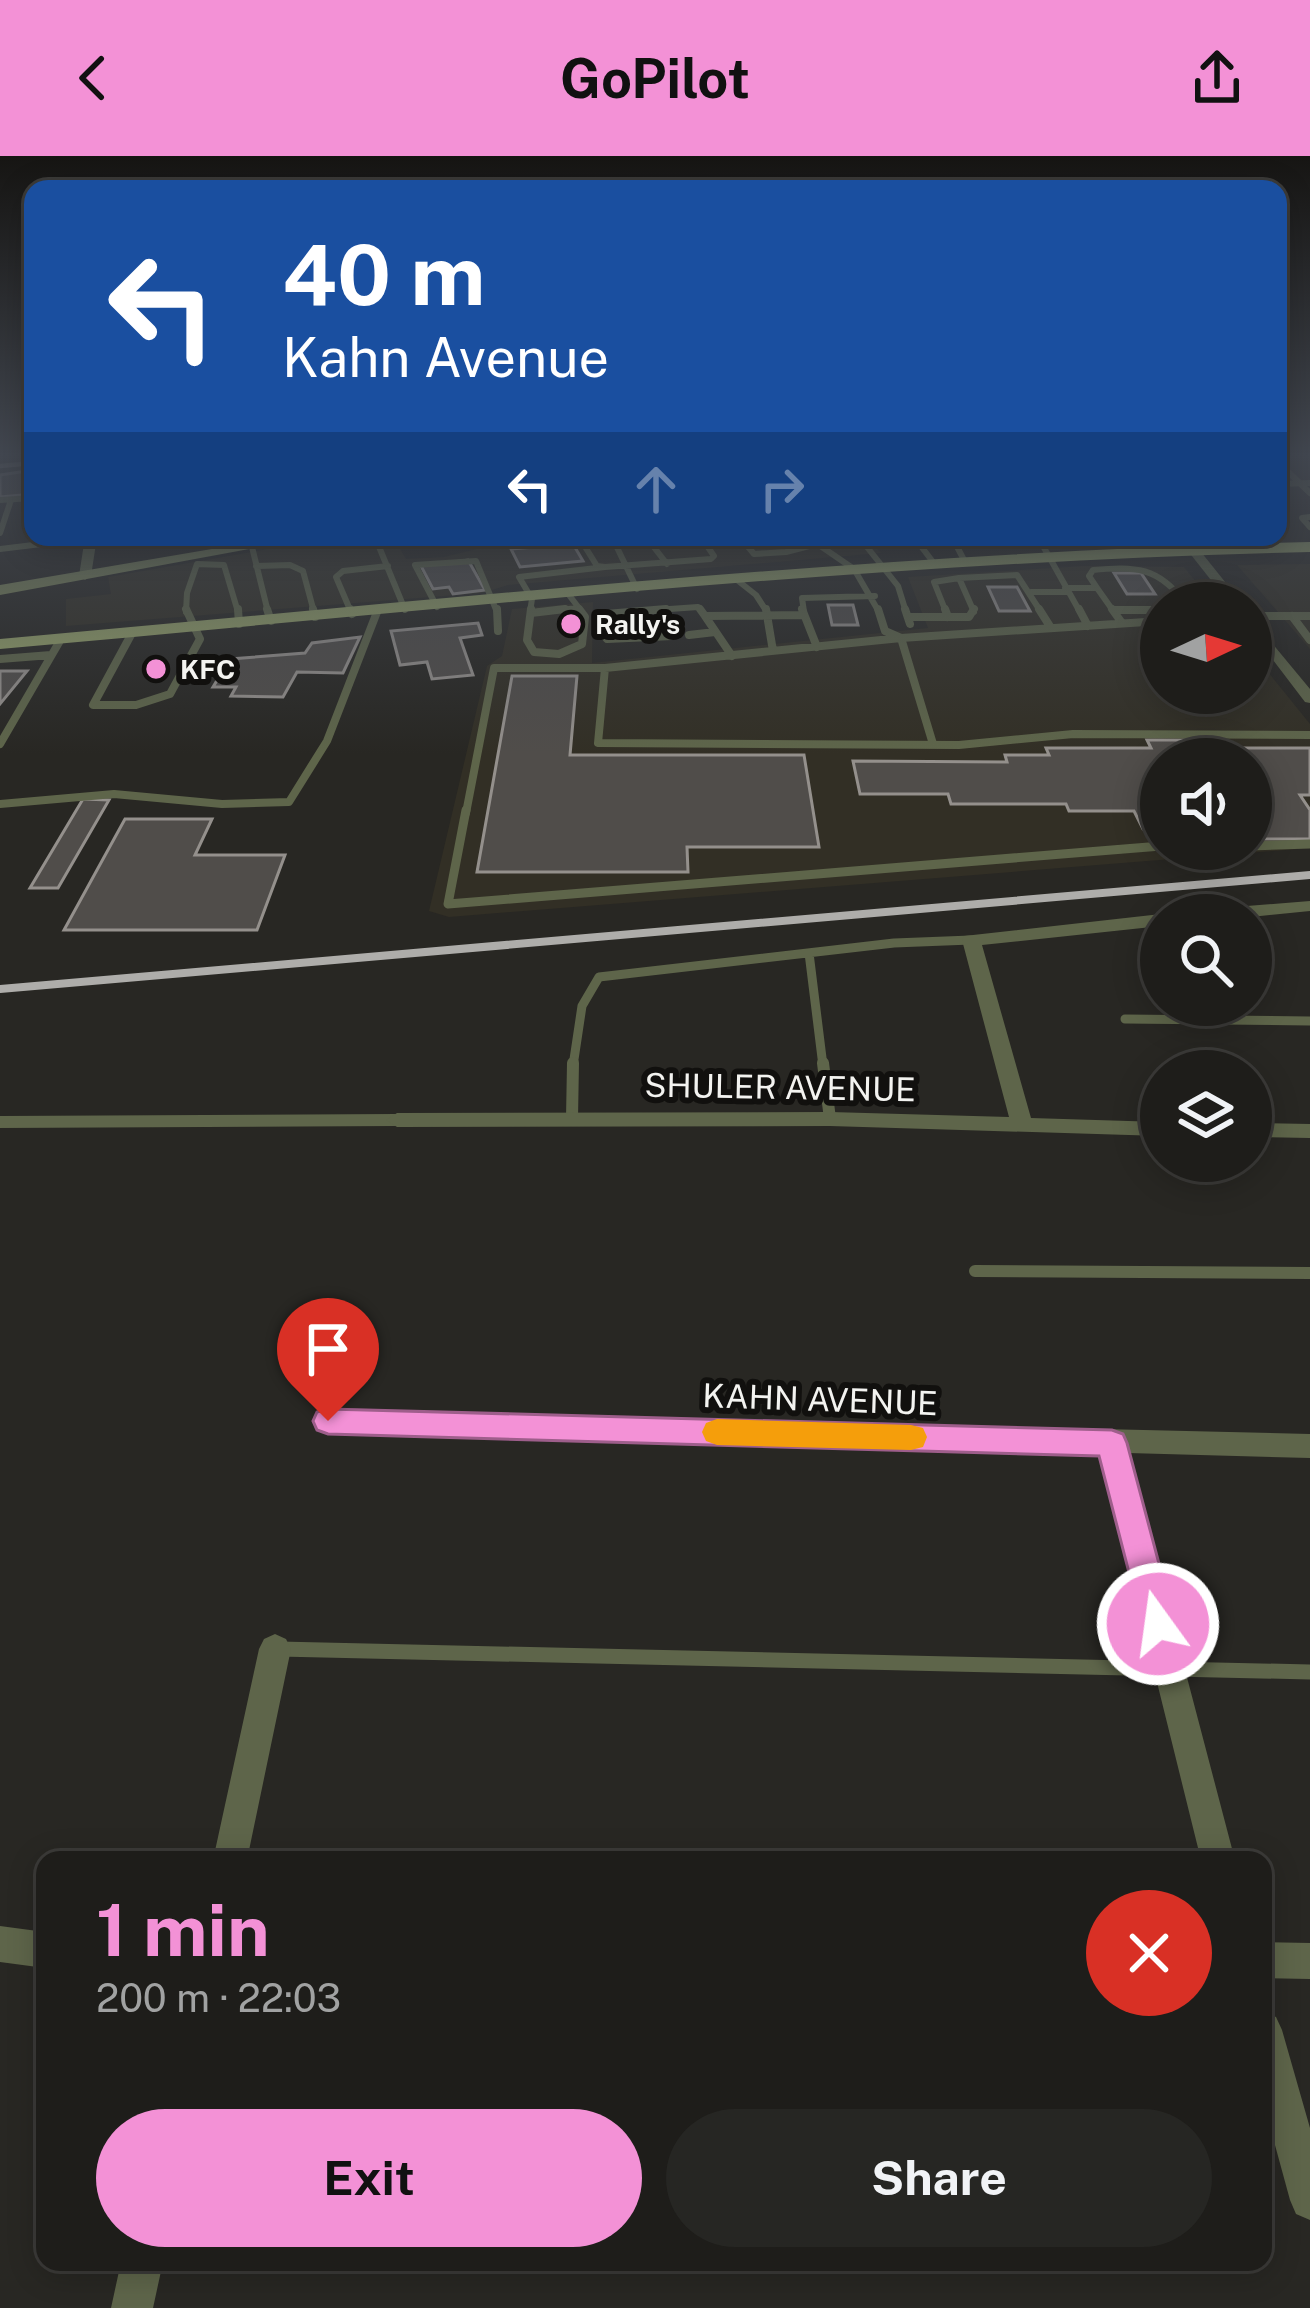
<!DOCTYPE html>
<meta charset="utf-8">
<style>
:root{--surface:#1e1d1a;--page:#262623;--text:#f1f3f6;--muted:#a1a2a2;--line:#3c3b39;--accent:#f391d6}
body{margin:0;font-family:"Public Sans",sans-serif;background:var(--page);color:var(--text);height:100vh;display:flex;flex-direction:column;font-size:45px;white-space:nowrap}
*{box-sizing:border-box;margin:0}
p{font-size:39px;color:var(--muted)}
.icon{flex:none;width:66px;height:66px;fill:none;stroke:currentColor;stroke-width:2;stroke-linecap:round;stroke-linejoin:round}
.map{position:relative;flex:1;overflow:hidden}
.details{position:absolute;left:36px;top:1695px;width:1236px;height:420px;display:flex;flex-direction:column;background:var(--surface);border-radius:24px;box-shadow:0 6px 30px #0003,0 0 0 3px var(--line)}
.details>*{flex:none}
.banner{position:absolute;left:24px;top:24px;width:1263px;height:366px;border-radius:24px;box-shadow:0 6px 30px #0003,0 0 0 3px var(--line);background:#1a4fa0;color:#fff;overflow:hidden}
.needle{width:78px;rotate:86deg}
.buttons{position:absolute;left:1140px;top:426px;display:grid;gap:24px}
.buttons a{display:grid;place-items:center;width:132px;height:132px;border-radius:50%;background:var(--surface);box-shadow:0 6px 30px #0003,0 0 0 3px var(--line);font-size:60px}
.pin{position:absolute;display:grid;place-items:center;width:102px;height:102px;color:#fff;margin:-123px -51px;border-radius:50% 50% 50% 0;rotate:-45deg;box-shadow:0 0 12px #0007}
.pin .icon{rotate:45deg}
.me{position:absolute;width:132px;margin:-66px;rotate:346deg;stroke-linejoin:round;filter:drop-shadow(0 0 9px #0008)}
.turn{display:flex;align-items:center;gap:42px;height:252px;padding:0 60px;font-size:54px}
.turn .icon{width:156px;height:156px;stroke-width:2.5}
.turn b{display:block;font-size:84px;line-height:102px}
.lanes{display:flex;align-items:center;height:114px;padding:0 60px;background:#0003;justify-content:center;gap:60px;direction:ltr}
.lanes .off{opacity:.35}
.round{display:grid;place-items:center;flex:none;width:126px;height:126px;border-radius:63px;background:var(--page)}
.overview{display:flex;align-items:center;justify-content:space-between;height:204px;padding:0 60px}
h1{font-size:72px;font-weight:700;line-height:90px;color:var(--accent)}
.action{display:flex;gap:24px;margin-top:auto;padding:24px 60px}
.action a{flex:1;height:138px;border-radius:72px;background:var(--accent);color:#111;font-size:48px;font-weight:700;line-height:138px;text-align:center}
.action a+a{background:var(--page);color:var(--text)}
header{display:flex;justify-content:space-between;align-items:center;height:156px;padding:0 60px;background:var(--accent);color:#111;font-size:54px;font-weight:700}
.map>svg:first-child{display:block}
.built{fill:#322f25;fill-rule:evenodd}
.building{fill:#504d4a;stroke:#94908c;stroke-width:3}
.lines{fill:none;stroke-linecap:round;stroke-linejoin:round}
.lane-far4{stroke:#5e654a;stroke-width:6}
.lane-far3{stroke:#5e654a;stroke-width:8}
.lane-far2{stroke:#5e654a;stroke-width:9}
.lane-far1{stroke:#5e654a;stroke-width:12}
.lane{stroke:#5e654a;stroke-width:15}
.street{fill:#5e654a;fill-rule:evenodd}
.secondary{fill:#7d875c;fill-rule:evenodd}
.primary{fill:#95a26a;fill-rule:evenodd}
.rail-far1{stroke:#aeadaa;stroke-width:4.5}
.rail{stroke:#aeadaa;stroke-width:8}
.route{fill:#f391d6;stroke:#9e5e8b;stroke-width:3}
.slow{fill:#f59e0b}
.poi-dot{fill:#f391d6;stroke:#11100e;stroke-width:4.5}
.labels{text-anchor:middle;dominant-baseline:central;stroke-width:12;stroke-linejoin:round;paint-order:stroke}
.far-poi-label{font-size:27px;font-weight:bold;fill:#f3f3f0;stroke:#11100e;text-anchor:start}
.street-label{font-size:33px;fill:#f3f3f0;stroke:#11100e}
</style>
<header><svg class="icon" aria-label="back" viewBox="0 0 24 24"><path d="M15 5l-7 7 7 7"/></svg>GoPilot<svg class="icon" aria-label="share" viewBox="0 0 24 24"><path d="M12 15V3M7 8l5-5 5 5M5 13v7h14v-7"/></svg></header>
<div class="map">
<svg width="1310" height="2152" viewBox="0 0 1310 2152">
<rect width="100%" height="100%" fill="#282723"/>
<path class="built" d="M337,381H393L406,403L444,401L526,381H866L881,397L508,429L482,437L66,470V443L111,438L108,421Z
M1310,408V493L1237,409Z
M1084,410L1184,411L1213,447H1161V537H1251V495L1310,568V692L449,761L429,755L487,510L502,500L512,453L593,446L592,507L928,472L908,421ZM1161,603H1251V693H1161Z"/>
<path class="building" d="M33,314V338L0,341V319Z
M573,388L583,405L520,411L511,393Z
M468,404L485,434L453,438L449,431L433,433L421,410Z
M1114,417H1141L1155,438H1127Z
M988,431H1017L1030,455H999Z
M828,449H853L858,469H832Z
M478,467L482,479L460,482L473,519L432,523L427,506L400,509L391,475Z
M360,481L343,517L297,516L283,541L231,540L236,531H213L230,503L305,497L312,487Z
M0,515H27L0,548Z
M512,520H577L570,599H804L819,691H687L688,716H477Z
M1147,584H1214L1219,592H1310V639H1300L1310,654V683H1258L1251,673V603H1161V673H1143L1134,655H1069L1066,648H951L948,638H860L853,605L1007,606L1005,599H1049L1046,592H1151Z
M83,643L109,644L58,732H30Z
M125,663H212L195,699H285L257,774H64Z"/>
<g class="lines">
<path class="lane-far4" d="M1278,306L1310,337
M1310,361L1302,362L1310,371
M0,377L11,344
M375,381L405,454
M540,381H553
M579,381L597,410L605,411L711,403L714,400L701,381
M612,381L637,433
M646,381L667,408
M740,381L754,398L786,396L844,381
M859,381L898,430L906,456
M914,381L933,406
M952,381L964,404
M1038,381L1080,456
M819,389L854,413L879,456
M252,391L268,456
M0,393L91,382
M256,410L290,409L303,415L314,456
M959,422L1017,419L1041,456
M737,424L756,439L767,456
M1065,432H1097L1114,456
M1097,432L1089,420L1093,414C1135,410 1159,411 1185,447
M1031,436H1068
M569,439L582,456
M437,451L415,409L476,405L497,456
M1113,454H1161
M186,456L187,437L197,408L224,409L238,456
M351,456L336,421L343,415L388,410
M530,456L532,443L519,421L605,411
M537,456L579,452
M627,456L698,451L702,456
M804,456L802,442L875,440
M946,456L934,426L959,422L974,456"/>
<path class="lane-far3" d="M238,453L239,468
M267,453L271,465
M313,453L315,461
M350,453L352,458
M497,453L498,475
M531,453L527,484L534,496L559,498L582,488L585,461L579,453
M666,453L606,458L603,478L607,483L672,480
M700,453L705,460L804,459
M766,453L773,495
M802,453L817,491
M878,453L885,475L901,482L933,588
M905,453L910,468
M945,453L948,461
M1039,453L1051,472
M1079,453L1088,470
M1112,453L1122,467
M1113,454H1161
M531,457L565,453
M705,460L732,500
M1251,460H1310
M1292,460L1310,484
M908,461H948
M948,461H969L974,453
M132,477L93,549H136L170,538L200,483L186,453
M689,479L715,476
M0,503L51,499
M605,512L598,587L959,589L1073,578L1310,579
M0,588L61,483
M0,648L114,638L222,648L289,646L327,585L377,456
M466,657L494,512H605L901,482L1161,465"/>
<path class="lane-far2" d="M466,654L448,748L1161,690
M1251,690L1310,688
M809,797L823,910
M1125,863L1310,865
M573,910L582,850L599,821L894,787L971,784"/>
<path class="lane-far1" d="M823,907L830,963
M572,962L573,907
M0,966L397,964
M975,1115L1310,1117"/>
<path class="lane" d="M279,1493L1310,1516"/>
<path class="street" d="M1310,324V330L1278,331V325Z
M33,339V345L0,347V341Z
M85,381H97L91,420L85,424L79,420Z
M1177,381H1189L1242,447H1229Z
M1251,462L1310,533V547L1305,546L1251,475Z
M1310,745V755L1251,761L1200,759L1209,753Z
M1161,758V770L982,789L1031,962L1161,966V980L830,970L397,971L386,964L397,957L830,956L1009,961L962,784L964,780Z
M1251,967L1310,968V982L1251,981Z
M328,1255L1310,1278V1302L1128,1297L1235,1704H1201L1100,1296L328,1277L318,1274L314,1266L318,1258Z
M275,1478L286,1483L291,1493L247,1704H213L259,1493L264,1483Z
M0,1770L45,1776V1812L0,1806Z
M1263,1786L1310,1787V1823L1263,1822Z
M1263,1855L1276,1861L1282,1874L1310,1972V2064L1296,2058L1290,2044L1263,1945Z
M121,2106H163L153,2152H111Z"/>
<path class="secondary" d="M282,381H315L0,439V429Z"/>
<path class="primary" d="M1310,386V396C872,406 436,454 0,493V483C436,444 872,397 1310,386Z"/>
<path class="rail-far1" d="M0,310L33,307"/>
<path class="rail" d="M0,833L1310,719"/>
</g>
<linearGradient id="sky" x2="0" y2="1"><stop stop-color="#161513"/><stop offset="0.5" stop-color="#424750"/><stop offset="1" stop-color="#424750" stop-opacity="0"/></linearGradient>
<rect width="1310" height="598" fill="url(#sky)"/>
<path class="route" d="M328,1253L1112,1274L1123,1278L1127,1287L1175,1468L1170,1479L1158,1484L1145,1479L1099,1300L328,1278L317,1274L313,1265L317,1256Z"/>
<path class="slow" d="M717,1263L911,1269L923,1272L927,1281L923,1291L911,1294L717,1289L706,1285L702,1276L706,1267Z"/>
<g class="poi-dot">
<circle cx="571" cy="468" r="12"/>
<circle cx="156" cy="513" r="12"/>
</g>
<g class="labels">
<g class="far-poi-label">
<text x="595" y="468">Rally's</text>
<text x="180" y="513">KFC</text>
</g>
<g class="street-label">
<text transform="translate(780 931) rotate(1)">SHULER AVENUE</text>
<text transform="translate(820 1243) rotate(2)">KAHN AVENUE</text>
</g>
</g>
</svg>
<div class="buttons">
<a><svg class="needle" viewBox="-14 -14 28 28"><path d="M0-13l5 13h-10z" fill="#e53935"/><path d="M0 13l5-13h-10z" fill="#a1a2a2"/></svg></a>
<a><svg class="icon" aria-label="sound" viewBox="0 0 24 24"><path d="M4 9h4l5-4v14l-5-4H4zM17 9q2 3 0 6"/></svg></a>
<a><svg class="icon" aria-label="search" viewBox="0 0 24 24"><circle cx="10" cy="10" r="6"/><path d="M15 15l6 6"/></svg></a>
<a><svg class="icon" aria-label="layers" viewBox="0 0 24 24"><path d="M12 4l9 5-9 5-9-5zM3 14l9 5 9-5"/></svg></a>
</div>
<div class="pin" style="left:328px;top:1265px;background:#d93025"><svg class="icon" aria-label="arrive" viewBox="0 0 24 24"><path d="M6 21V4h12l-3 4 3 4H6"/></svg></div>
<svg class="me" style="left:1158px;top:1468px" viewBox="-20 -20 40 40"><circle r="17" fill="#f391d6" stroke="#fff" stroke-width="3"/><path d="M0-11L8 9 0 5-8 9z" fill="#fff"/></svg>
<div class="banner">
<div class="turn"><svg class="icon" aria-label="left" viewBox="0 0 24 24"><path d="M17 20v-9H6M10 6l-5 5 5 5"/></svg><div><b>40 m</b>Kahn Avenue</div></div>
<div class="lanes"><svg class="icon" aria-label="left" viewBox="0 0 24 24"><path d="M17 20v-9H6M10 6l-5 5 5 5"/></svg><svg class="icon off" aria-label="ahead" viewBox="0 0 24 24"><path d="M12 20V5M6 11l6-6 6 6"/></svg><svg class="icon off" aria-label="right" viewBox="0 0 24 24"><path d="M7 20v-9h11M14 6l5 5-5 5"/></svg></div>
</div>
<section class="details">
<div class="overview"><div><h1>1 min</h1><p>200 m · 22:03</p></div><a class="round" style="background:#d93025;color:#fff"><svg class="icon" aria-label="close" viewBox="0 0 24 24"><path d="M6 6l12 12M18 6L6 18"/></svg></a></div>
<div class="action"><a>Exit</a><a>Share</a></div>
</section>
</div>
